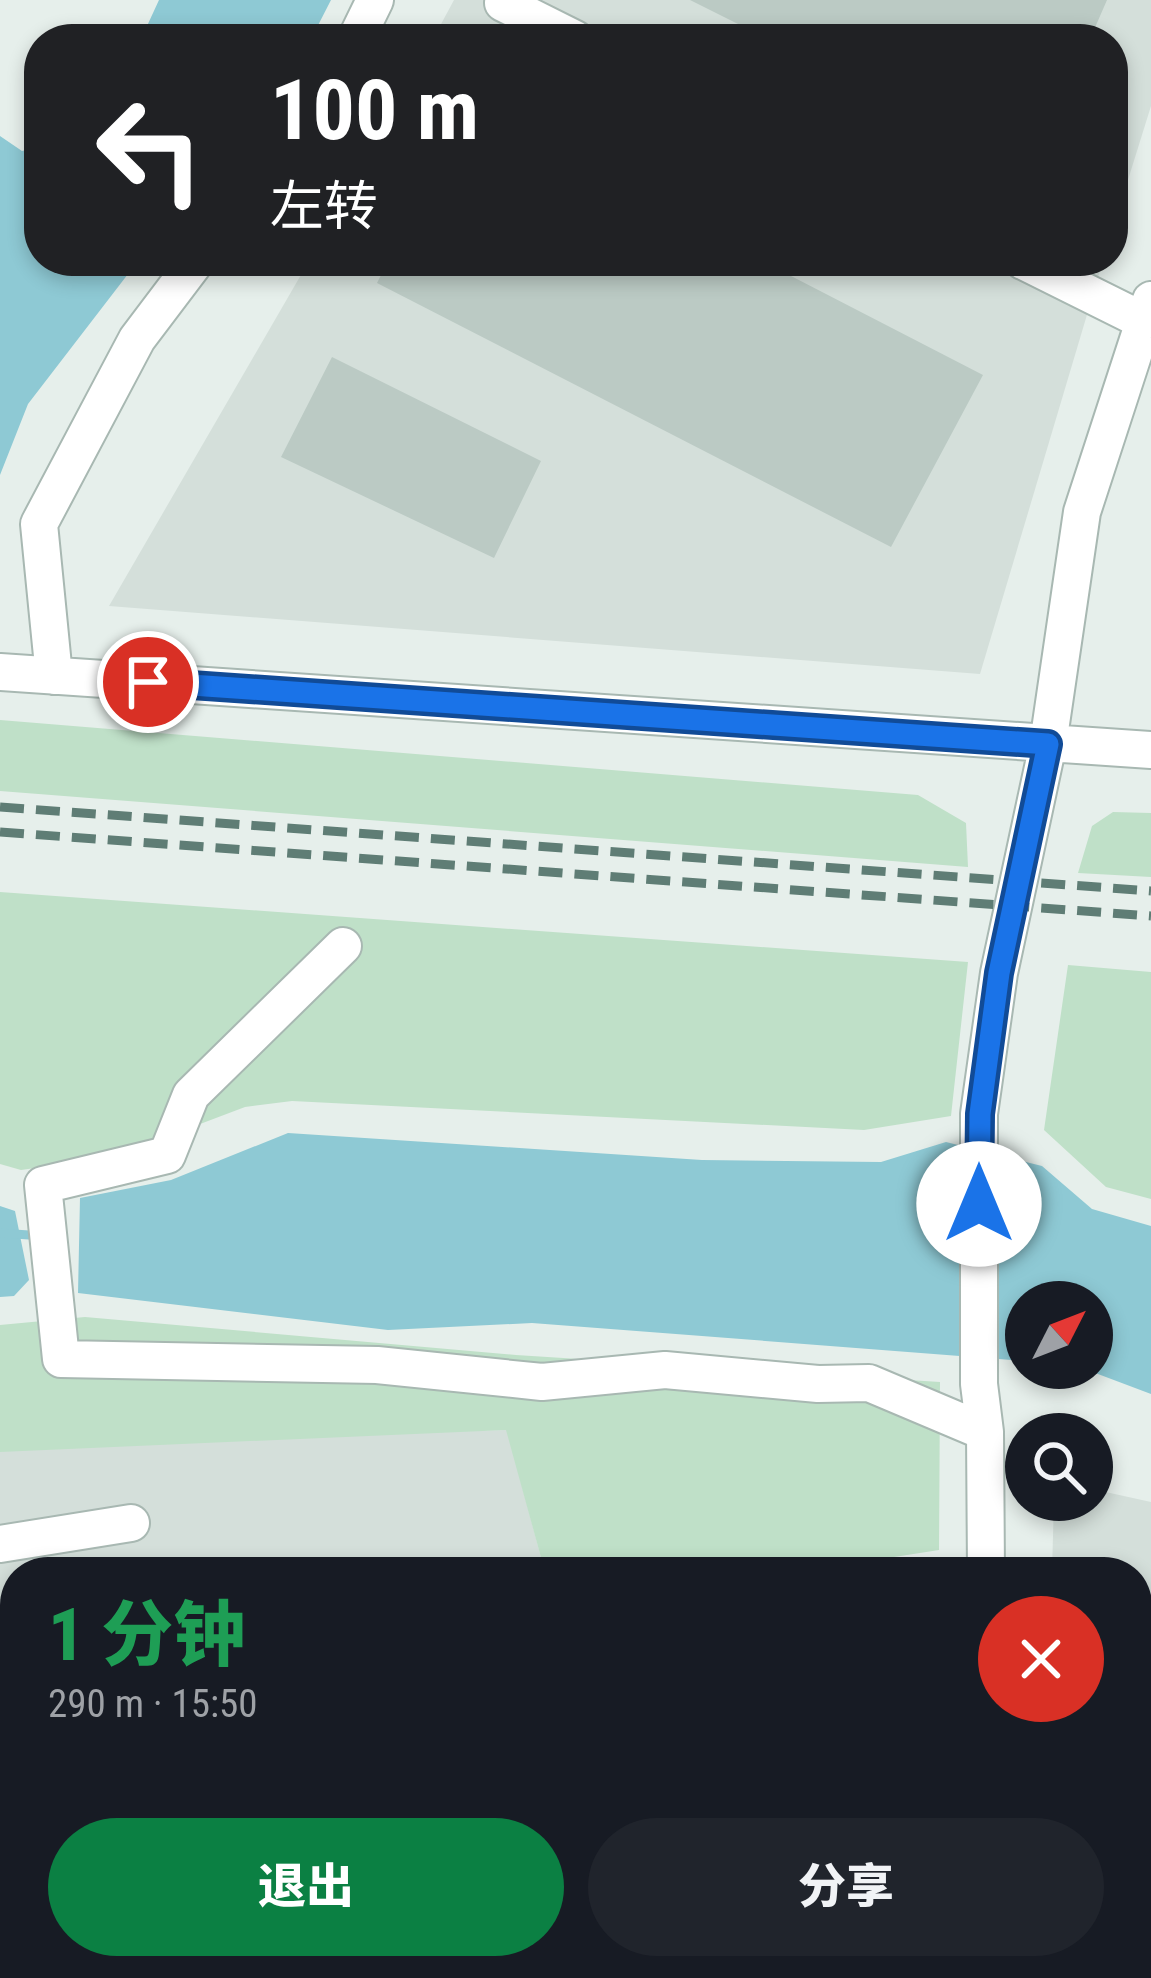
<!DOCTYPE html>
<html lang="zh">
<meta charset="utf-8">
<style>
:root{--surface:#171b24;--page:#20242c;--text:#f1f3f6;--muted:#9ea1a6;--accent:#0b8043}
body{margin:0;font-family:"Roboto Condensed","Noto Sans SC",sans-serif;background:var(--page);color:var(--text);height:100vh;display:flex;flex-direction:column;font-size:45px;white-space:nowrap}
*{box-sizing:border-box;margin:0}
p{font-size:39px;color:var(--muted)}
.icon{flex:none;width:66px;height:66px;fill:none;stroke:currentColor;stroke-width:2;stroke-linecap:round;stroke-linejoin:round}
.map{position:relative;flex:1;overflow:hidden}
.details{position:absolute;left:0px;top:1557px;width:1152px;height:423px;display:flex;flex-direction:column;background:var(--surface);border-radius:48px 48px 0 0;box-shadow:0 6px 18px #0003}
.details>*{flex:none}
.top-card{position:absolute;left:24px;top:24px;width:1104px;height:252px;border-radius:48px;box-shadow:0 6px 18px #0003;background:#202124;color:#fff;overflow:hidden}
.needle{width:78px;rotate:48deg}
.fabs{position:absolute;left:1005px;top:1281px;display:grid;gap:24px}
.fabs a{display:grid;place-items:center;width:108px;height:108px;border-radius:50%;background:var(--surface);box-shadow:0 6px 18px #0003;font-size:60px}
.pin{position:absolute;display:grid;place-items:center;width:102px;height:102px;color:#fff;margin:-51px;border:6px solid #fff;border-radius:50%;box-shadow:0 3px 12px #0007}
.me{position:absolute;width:132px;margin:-66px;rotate:0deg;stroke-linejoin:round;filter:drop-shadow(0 0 9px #0008)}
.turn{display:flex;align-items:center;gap:42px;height:252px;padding:0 48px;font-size:54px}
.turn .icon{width:156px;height:156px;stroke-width:2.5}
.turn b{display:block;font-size:84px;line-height:102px}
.round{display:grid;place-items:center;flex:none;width:126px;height:126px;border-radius:63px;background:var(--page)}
.headline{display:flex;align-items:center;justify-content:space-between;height:204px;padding:0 48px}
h1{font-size:72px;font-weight:800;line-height:90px;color:#1e9e55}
.button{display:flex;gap:24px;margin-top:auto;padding:24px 48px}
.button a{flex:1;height:138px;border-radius:72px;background:var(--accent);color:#fff;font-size:48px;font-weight:800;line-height:138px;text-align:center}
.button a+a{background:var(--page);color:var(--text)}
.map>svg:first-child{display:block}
.built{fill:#d4dfda}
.green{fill:#bfe0c8}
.water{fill:#8ec9d4}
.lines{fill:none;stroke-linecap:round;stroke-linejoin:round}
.stream{stroke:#8ec9d4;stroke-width:9}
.building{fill:#bbcac4}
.minor-casing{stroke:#a8b8b2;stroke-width:40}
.minor{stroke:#fff;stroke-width:36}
.rail{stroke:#5f7d75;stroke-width:9;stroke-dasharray:24 12;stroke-linecap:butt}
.route-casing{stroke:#114b97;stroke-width:30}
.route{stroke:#1a73e8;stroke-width:21}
</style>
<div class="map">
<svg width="1151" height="1978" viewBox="0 0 1151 1978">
<rect width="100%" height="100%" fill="#e6efeb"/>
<path class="built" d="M454,0H1151V106L1113,228V39H433Z
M309,261H1103L980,674L109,606Z
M507,1430L545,1572H15V1965H991L994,1978H0V1443Z
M1092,1489L1151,1502V1978H1089L1085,1965H1137V1572H1052L1054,1500H1092Z"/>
<path class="green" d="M0,720L918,795L966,823L968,867L0,791Z
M1113,812L1151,813V877L1078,873L1092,826Z
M0,892L968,962L951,1116L864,1130L292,1101L245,1107L113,1157L21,1170L0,1164Z
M1068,965L1151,972V1199L1106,1187L1044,1130Z
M85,1317L516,1355L940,1382L939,1550L798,1572H545L506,1430L0,1452V1325Z"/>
<path class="water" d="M159,0H331L311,39H141Z
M0,136L22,151L39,147V261H138L28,404L0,475Z
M288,1133L702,1160L881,1162L946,1142L1042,1166L1092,1209L1151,1226V1394L1082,1368H1092V1302H1026V1361L532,1323L388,1330L78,1293L80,1198L171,1180Z
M0,1206L15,1211L29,1280L14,1296L0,1297Z"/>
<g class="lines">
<path class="stream" d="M0,1233L43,1236"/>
</g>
<path class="building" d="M690,0H1107L1090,39H768Z
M388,261H762L983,375L891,547L377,283Z
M332,357L541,461L494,558L281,457Z
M1151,1736V1866L1139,1868L1137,1738Z"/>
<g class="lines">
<defs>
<path id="minor" d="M503,3L575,39
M356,39L375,0
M1023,261L1144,321
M0,672L1151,750
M54,676L39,524L137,339L196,261
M343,946L191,1095L167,1155L43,1185L61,1359L377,1365L542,1382L665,1370L818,1384L869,1383L985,1432
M0,1544L131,1523
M986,1572L985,1432L979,1384V1114L999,973L1048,744L1082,512L1151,300
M1024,1965L1028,1978"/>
</defs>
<use href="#minor" class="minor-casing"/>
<use href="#minor" class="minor"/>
<path class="rail" d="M0,807L1151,891
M0,832L1151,916"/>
</g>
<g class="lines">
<defs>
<path id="route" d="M148,682L1048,744L999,973L980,1114L979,1204"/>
</defs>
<use href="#route" class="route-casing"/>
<use href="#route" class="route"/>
</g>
</svg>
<div class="fabs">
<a><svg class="needle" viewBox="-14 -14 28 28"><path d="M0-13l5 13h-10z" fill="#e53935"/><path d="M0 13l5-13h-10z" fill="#9ea1a6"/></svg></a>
<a><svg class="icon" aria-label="search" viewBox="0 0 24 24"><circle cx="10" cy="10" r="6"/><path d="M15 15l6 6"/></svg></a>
</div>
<div class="pin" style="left:148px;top:682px;background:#d93025"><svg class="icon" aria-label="arrive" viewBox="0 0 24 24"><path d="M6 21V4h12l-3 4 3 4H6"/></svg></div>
<svg class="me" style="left:979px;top:1204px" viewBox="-20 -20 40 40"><circle r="19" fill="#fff"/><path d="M0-13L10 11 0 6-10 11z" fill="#1a73e8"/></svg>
<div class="top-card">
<div class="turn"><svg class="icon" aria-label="left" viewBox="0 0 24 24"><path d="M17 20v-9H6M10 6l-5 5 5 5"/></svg><div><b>100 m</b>左转</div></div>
</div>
<section class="details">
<div class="headline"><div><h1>1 分钟</h1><p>290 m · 15:50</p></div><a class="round" style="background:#d93025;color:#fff"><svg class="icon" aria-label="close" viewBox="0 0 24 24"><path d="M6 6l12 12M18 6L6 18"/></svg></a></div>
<div class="button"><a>退出</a><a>分享</a></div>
</section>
</div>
